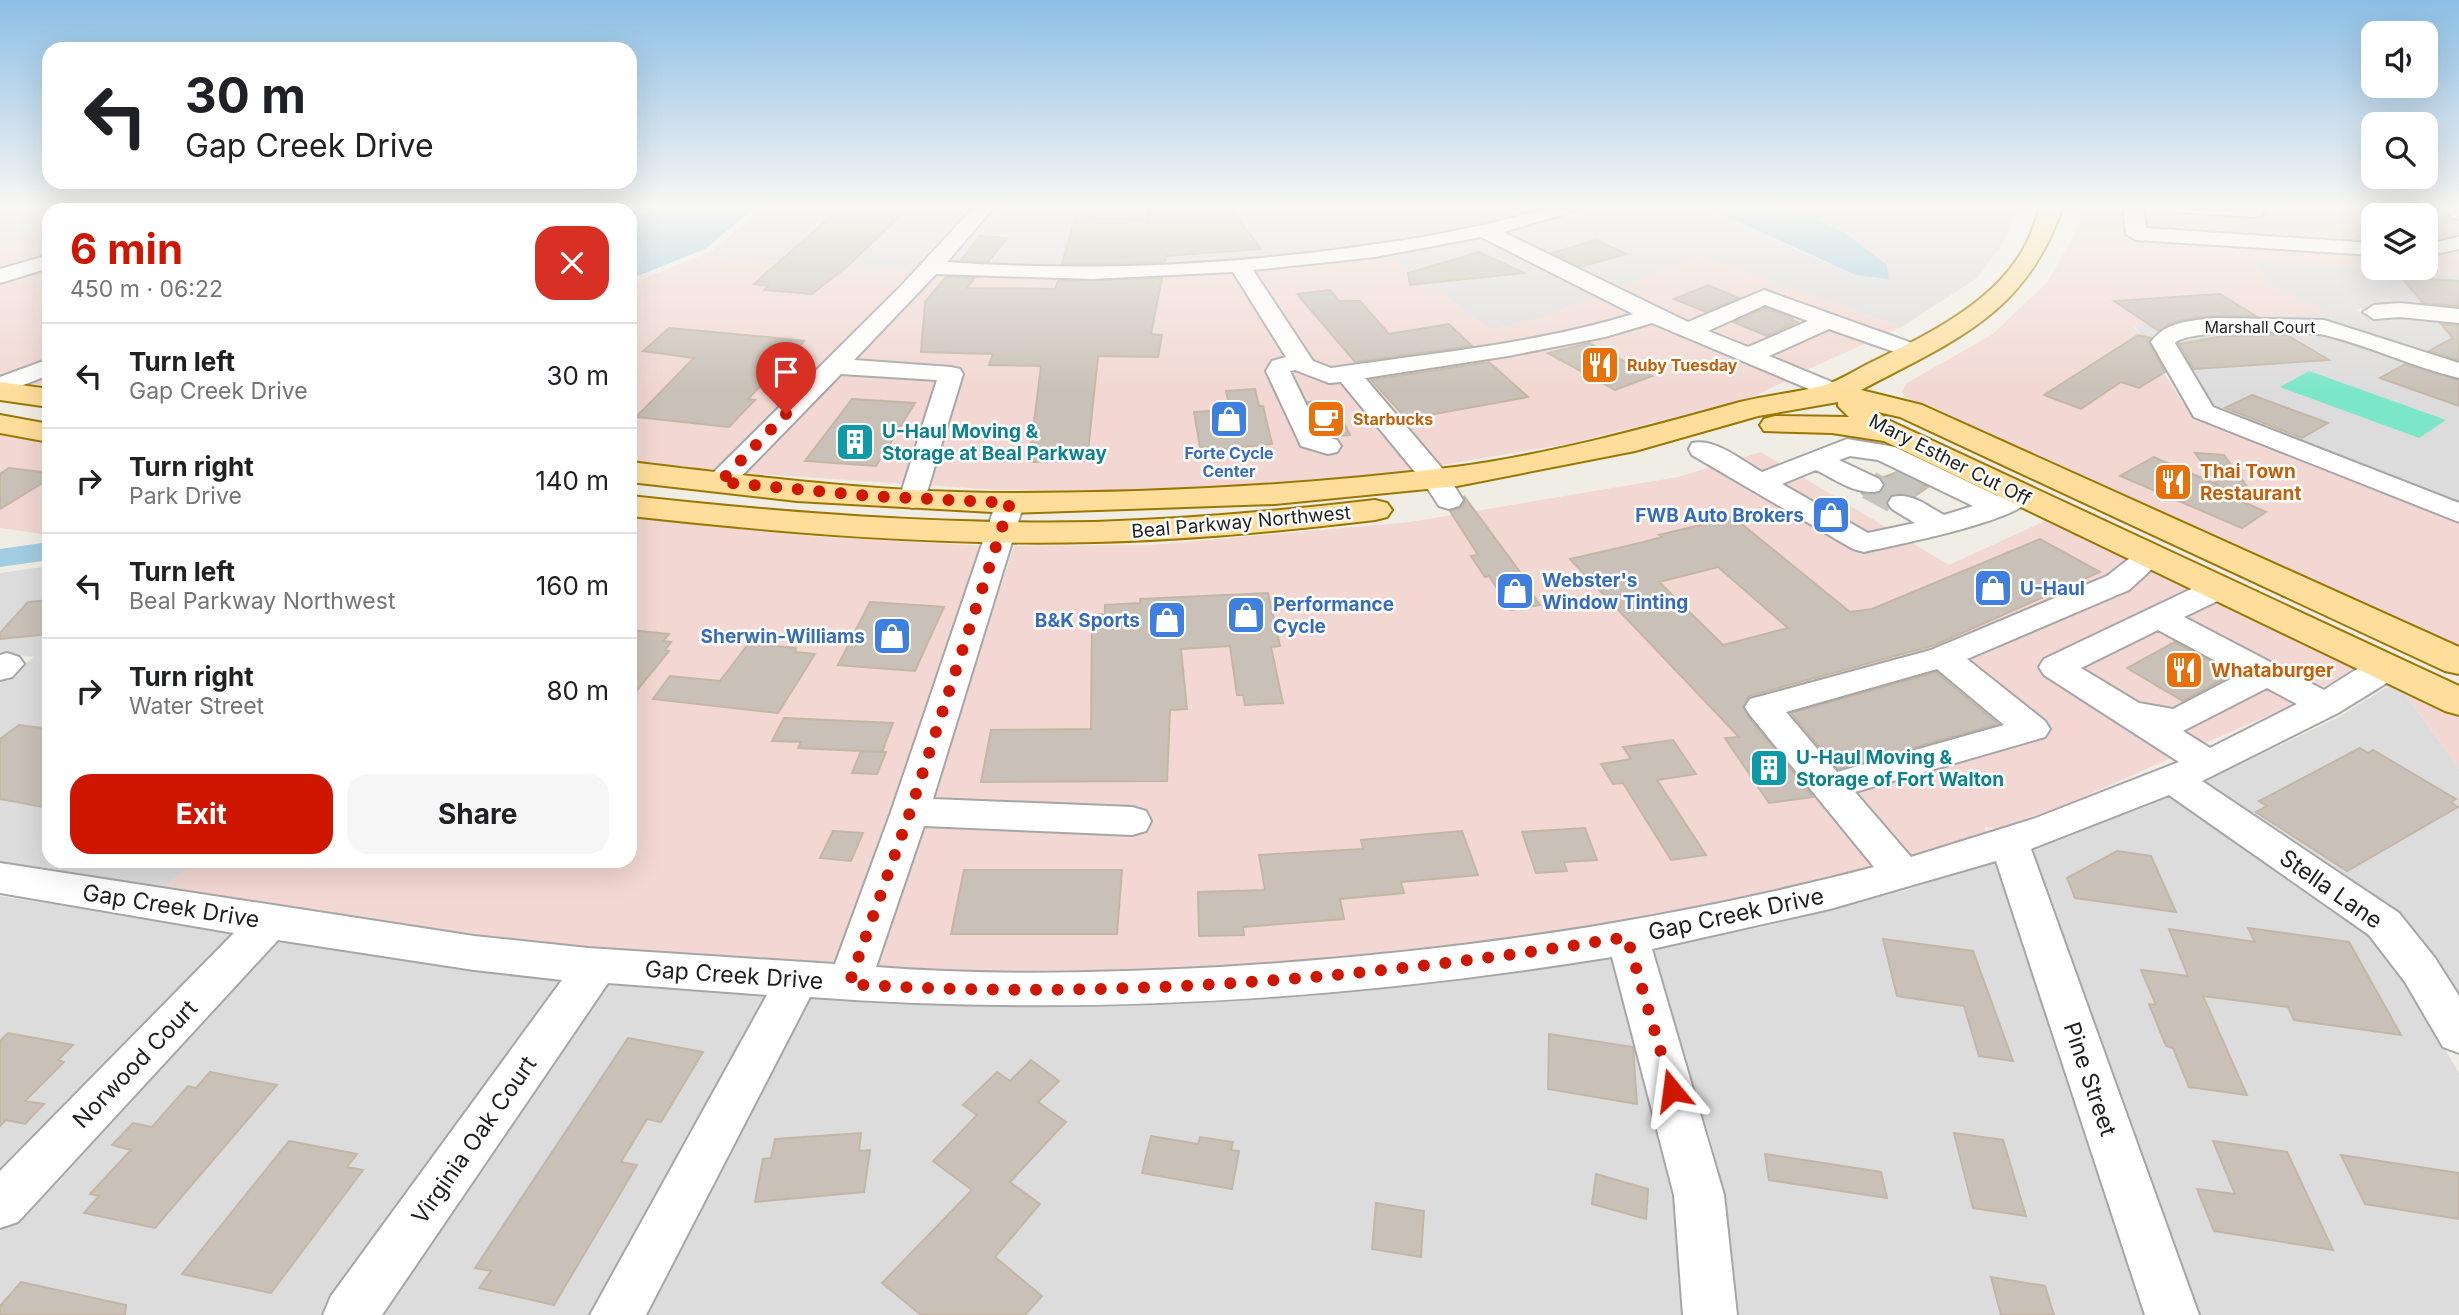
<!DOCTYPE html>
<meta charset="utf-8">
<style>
:root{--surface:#fff;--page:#f6f6f6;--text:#202124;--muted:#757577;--line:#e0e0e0;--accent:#ce1600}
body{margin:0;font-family:Inter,sans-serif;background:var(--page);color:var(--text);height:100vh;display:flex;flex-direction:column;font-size:26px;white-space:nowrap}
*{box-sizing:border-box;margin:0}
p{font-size:23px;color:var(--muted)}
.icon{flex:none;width:38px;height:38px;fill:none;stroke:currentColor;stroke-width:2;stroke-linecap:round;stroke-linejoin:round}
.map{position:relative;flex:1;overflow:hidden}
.details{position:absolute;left:42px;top:203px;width:595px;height:665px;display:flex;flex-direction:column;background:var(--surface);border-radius:21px;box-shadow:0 7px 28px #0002}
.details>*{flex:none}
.banner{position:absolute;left:42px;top:42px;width:595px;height:147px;border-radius:21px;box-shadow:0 7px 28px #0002;background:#fff;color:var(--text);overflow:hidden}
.tools{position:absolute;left:2361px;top:21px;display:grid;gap:14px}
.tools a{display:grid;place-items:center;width:77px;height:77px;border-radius:14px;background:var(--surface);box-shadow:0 7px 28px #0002;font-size:35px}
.pin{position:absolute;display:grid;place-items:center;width:60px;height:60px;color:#fff;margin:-72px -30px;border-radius:50% 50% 50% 0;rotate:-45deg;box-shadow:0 0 7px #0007}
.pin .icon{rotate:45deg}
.me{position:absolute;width:77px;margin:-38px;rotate:344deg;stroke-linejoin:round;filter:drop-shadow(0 0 5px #0008)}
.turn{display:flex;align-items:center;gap:24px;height:147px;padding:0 28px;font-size:32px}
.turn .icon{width:91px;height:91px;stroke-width:2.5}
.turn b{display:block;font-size:49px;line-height:60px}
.round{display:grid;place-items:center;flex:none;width:74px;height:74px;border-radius:21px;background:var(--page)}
.overview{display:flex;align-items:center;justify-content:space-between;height:119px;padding:0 28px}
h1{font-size:42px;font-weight:700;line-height:52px;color:var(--accent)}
.button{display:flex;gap:14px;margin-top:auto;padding:14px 28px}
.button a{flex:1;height:80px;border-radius:21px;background:var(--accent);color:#fff;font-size:28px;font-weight:700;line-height:80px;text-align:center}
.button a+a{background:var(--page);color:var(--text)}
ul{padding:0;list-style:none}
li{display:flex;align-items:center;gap:21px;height:105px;padding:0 28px;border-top:2px solid var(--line)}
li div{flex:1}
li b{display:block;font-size:26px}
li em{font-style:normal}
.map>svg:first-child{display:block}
.residential{fill:#dddcdc}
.commercial{fill:#f2d7d2;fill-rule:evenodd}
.pitch{fill:#7ce6c8}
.water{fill:#a1cce1}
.building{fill:#c9c1b7;stroke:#c3b6a5;stroke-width:2;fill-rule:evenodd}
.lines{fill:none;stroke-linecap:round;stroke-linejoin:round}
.minor-tunnel{stroke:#c6c5bd;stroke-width:29;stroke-dasharray:29 14;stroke-linecap:butt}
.minor-casing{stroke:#a6a6a6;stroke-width:4}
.major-casing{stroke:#9a7700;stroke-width:4}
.minor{fill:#fff;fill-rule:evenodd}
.major{fill:#ffde9b;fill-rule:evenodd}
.route{stroke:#ce1600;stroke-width:12;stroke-dasharray:0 21.6}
.labels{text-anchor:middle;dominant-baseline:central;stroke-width:5;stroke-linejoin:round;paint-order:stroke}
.far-street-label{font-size:16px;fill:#1f1f1f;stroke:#fff}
.far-food-label{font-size:16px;font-weight:bold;fill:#c56008;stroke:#fff;text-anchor:start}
.far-shop-label{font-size:16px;font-weight:bold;fill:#366cbe;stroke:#fff}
.culture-label{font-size:19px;font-weight:bold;fill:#0d838f;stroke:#fff;text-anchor:start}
.street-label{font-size:19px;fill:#1f1f1f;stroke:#fff}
.food-label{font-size:19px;font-weight:bold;fill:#c56008;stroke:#fff;text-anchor:start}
.shop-label{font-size:19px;font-weight:bold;fill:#366cbe;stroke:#fff;text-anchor:end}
.near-street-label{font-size:23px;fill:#1f1f1f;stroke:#fff}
</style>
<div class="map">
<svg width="2459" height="1315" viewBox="0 0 2459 1315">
<rect width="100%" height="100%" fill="#f0eee4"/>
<path class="residential" d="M0,206H485L481,210H49V223L0,244Z
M766,206H975L915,272L700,256L714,249Z
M996,206H1556L1479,229L1320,254L1107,269L945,264Z
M1587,206H1703L1824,262L1889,279L1886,265L1845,233L1787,206H2020L2001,246L1977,278L1902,327L1699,256L1614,290L1500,233Z
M1484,236L1600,295L1544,317L1492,330L1385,254Z
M2254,260L2459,274V312L2376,307L2356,310L2376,318L2393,315L2459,320V366L2339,326L2208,320L2157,331L2150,339L2157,359L2134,325L2327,312L2269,285Z
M2223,329L2325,331L2459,375V506L2216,411L2176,345L2183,337Z
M49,566V861H194L164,889L0,862V683L34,657L5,653L0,657V573Z
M2390,685L2403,691L2459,769V996L2425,946L2399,919L2198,784L2337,718Z
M2173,794L2365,927L2397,967L2459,1073V1315H2199L2033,851Z
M1996,862L2144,1315H1738L1725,1199L1711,1142L1652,948L1763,927L1903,891Z
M0,896L238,933L0,1178Z
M276,939L566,978L322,1315H0V1232Z
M1611,955L1673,1192L1683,1315H377L608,982L918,1004L1131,1006L1315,993Z"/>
<path class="commercial" d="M2081,206H2459V274L2254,260L2269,285L2329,312L2134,326L2182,402L2202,422L2459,524V648L1905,398L1902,391L1907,383L1993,334L2048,281L2080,225ZM2373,215H2426V268H2373Z
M49,223V387L0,377V244Z
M1385,254L1492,330L1544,317L1600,295L1789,379L1753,397L1572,443L1394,473L1170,490H999L743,473L936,273L1043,278L1108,277Z
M700,256L915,272L717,470L630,461V284Z
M1699,256L1902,327L1802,372L1713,336L1614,290Z
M0,434L49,443V535L0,528Z
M1761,452L1949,565L2045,521L2354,668L2301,701L2062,806L1998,829L1985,827L1986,833L1876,866L1739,901L1509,940L1290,964L1131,974H958L876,970L1014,546L1152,545L1410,522L1678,477Z
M630,517L809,536L983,546L834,966L648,954L488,939L164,889L194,861H630Z
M2403,691L2459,718V769Z"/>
<path class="pitch" d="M2309,371L2446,420L2419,438L2280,387Z"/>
<path class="water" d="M494,206H757L705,249L630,279V210H490Z
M1703,206H1787L1845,233L1887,265L1889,279L1856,275Z
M49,542V560L0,567V549Z"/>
<path class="building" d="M1147,206H1229L1261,249L1166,256L1165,262L1062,264L1075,217L1148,220Z
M839,209L901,215L849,265L812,294L764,290L768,286L754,284Z
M980,236L1007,238L988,262L961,260Z
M1595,240L1627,254L1580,267L1552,253Z
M1479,252L1524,273L1410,285L1408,273Z
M946,277L975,278L967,288L1055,289L1058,281L1162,278L1151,334L1162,335L1158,357L1098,356L1087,461L1029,462L1041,366L989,365L993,354L921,352L925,302Z
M2401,277L2459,281V306L2423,303Z
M1708,285L1739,298L1706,312L1674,299Z
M1330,290L1339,301H1360L1389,334L1449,324L1472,346L1355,362L1297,294Z
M2220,294L2256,316L2197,317L2171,323L2159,331L2114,301Z
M1765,308L1792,318L1790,319L1797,322L1767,336L1733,322Z
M2441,324L2459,326V360L2429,351L2453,338Z
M669,328L777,338L804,341L748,399L755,400L729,427L636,417L694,358L643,351Z
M2138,335L2151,338L2149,343L2165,372L2139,388L2121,382L2081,409L2044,395Z
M2287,335L2329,360L2194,369L2179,344L2223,336Z
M1589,343L1652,376L1615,390L1548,353Z
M1489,362L1528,397L1407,419L1371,380Z
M2405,364L2459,380V406L2380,378Z
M1255,389L1259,406H1263L1272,444L1214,450L1213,447H1200L1194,412L1230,410L1226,391Z
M2252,395L2328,423L2302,438L2225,408Z
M852,399L915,403L876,466L805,461Z
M1327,401L1332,411H1338L1350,435L1333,436L1323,433L1308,402Z
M2195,453L2224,455L2251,492L2239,500L2266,512L2242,528L2120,476L2154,457L2218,485Z
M9,468L49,473V479L0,509V474Z
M1897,472L1928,487L1915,496L1892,494L1886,502L1887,507L1861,493L1879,494L1885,486L1881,478Z
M1464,496L1520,572H1517L1540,605L1511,610L1489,576L1485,577L1471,556L1478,555L1450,511L1461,507L1465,501Z
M1733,517L1850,612L1872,609L2040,539L2100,572L1935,645L1749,696L1743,706L1748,716L1813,797L1769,803L1725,738L1739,737L1570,559L1644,542L1662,537L1659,535ZM1718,567L1788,628L1723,645L1659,582Z
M1268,593L1280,646L1271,647L1283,703L1245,705L1243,695H1237L1230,646L1181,649L1187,709L1170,710L1167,781L981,782L991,730L1091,729L1092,615L1105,614V605L1140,603V599Z
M49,600V634L0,639V633L28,602Z
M870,602L944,607L915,671L838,665Z
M630,630L669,634L663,641L671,642L665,650L669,651L630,699Z
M2175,642L2234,674L2183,701L2127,668Z
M749,643L796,648L795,652L815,654L778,713L653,699L670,676L720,681Z
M1936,672L1998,724L1838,769L1791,713Z
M784,718L893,723L882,752L798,748L801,742L772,741Z
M19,725L49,729V808L0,799V739Z
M1673,740L1696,774L1657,780L1706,855L1671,860L1623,783L1613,784L1601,764L1631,759L1623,747Z
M2360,748L2368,753L2373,750L2456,799L2451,802L2458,807L2347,871L2256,812L2267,806L2259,801Z
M861,751L886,752L877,774L852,773Z
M1585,828L1597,860L1564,862L1567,871L1536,873L1522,832Z
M833,831L863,833L851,861L820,858Z
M1462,831L1478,875L1401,882L1404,893L1340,899L1344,919L1243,927L1244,935L1199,936L1198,892L1265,890L1259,855L1363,849L1361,840Z
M2117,851L2151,856L2176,912L2075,898L2067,878Z
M964,870H1122L1117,934H951Z
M2248,928L2349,942L2401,1035L2294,1020L2288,1007L2203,996L2247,1095L2189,1087L2173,1048L2166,1046L2149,1004L2156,1005L2141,970L2188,976L2169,929L2255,942Z
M1883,939L1973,951L2013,1061L1979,1056L1964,1006L1897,996Z
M8,1033L73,1045L58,1060L64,1062L25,1101L44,1104L25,1124L6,1120L0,1126V1041Z
M1549,1034L1633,1047L1637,1104L1548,1089Z
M628,1038L703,1052L661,1122L647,1119L621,1162L637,1165L554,1305L479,1288L491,1271L475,1268Z
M1031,1060L1059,1081L1038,1102L1066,1122L1010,1182L1040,1204L995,1257L1042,1296L1025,1315H921L882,1283L972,1190L933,1161L977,1115L963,1105L997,1072L1010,1081Z
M210,1072L277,1085L155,1228L84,1213L99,1196L90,1194L131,1150L112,1145L133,1123L152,1127L188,1086L196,1088Z
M861,1133L859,1151L870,1150L864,1192L755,1202L763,1159L771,1158L775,1139Z
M1954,1133L2003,1140L2026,1216L1973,1208Z
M1151,1136L1198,1144L1200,1137L1233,1142L1231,1150L1239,1151L1232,1189L1142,1173Z
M289,1141L357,1154L347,1167L363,1170L271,1293L182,1274Z
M2213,1141L2287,1152L2333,1250L2214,1231L2197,1189L2235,1194Z
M1765,1154L1881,1172L1887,1198L1769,1180Z
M2341,1155L2459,1173V1219L2365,1204Z
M1596,1174L1648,1189L1646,1219L1592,1204Z
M1376,1203L1424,1211L1421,1257L1372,1249Z
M1991,1277L2045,1286L2054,1315H2001Z
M21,1282L126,1305L125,1315H0V1306Z"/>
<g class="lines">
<path class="minor-tunnel" d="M1895,473L1926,488
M1869,485L1902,503"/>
<defs>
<path id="minor" d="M975,206H995L947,262C1090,272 1236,265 1377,244C1414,239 1451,232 1487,224C1521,216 1545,206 1580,206L1578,210L1503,232L1688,322L1764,290L1923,347L1927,352L1923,357L1915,359L1829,329L1769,356L1844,387L1848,392L1844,397L1835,400L1652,323L1605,337L1508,356L1365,378L1446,473L1463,500L1459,506L1449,509L1439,506L1424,483L1341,382L1329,383L1295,370L1290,371L1321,435L1337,440L1341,446L1337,452L1328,454L1301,446L1266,371L1272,361L1286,357L1233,272L1092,279L936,274L854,360L951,367L960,369L963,374L923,505L913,508L903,505L899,499L937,380L841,374L730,488L720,490L710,488L706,482L710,476L900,287ZM1481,237L1633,314C1536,344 1432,353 1331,368L1313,361L1253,270L1375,257ZM1765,305L1808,321L1748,347L1708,331Z
M2123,206H2143L2146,228L2373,243V255L2136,240L2126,234Z
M2169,206H2266L2262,215L2255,217L2178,212Z
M2441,206H2459V219L2452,217Z
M2459,237V249L2426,256V244Z
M49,255V268L0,283V269Z
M2400,303L2459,309V323L2400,317L2374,319L2363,312L2374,305Z
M2215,318L2324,320L2459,363V378C2413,367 2370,346 2325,335C2304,330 2188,329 2175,343L2213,407L2459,503V522L2194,417L2151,342C2166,321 2191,321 2215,318Z
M49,359V375L0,394V377Z
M1847,439L1895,447L1998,496L2021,487L2031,490L2035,496C2017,522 1899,544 1864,552L1853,549L1692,455L1689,449L1692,443C1716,438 1742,461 1762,472ZM1850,456L1878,460L1973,506L1944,515C1927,506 1912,492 1892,497L1888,503L1892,509L1915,523L1868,533L1782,484L1816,470C1835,479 1857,496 1879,491L1883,485L1879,479L1839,460Z
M1010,494L1020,497L1024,503L933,799L1132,807L1146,811L1151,821L1146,831L1132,835L924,826L876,967C990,976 1106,973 1220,967C1441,954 1660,923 1874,867L1750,715L1745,707L1750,699L1931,650L2107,576L2139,551L2150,548L2161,551L2165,557L2129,590L1967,659L2045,721L2050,729L2045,737L1855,792L1911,857L2033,819L2179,762L2044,675L2039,667L2044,659L2206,582L2217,580L2228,582L2233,589L2228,596L2184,617L2324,690C2346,677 2372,654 2398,660L2403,668L2398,676L2338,713L2202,781L2399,913L2435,958L2459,996V1053L2443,1047L2405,982L2369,935L2169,795L2031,849L2199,1315H2145L1996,861L1830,909L1652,949L1724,1195L1737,1315H1683L1674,1195L1612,957C1345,1000 1079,1017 810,997L646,1315H590L767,995L608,983L382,1315H323L331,1296L562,980L474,970L278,940L18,1222L0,1228V1171L234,933L0,893V863L474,936L588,948L835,964L891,812L996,503L1000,497ZM2158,630L2240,674L2173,709L2139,703L2081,668ZM1937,669L2004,725L1837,772L1786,712ZM2267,688L2297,704L2210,748L2183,731Z
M7,653L19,657L24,664L12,677L0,680V655Z"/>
<path id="major" d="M2040,206H2063C2026,315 1955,340 1861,390L1922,405L2459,647V674L2445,671L1900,417L1878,412L1888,420L2459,686V715L2445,711L1884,441L1832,433L1764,431L1760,425L1764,419L1775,416L1849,417L1838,406V402L1758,416L1635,451L1457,486L1275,504L1010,513L797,501L630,482V462C757,477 884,493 1012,493C1160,493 1308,485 1455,467C1552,454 1646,428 1740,402C1767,395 1795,393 1822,386C1840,381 1858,368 1876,360C1931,333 1999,300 2027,242C2033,231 2036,218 2040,206Z
M0,382L49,389V407L0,400Z
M0,415L49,424V442L0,433Z
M630,496C785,513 940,525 1095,522C1189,519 1282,511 1375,500L1387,503L1392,510L1387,517L1375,520C1282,531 1189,540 1095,542C939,546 785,533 630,516Z"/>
</defs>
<use href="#minor" class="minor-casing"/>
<use href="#major" class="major-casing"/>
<use href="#minor" class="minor"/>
<use href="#major" class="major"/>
</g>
<linearGradient id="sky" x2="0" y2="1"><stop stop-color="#8bbee5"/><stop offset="0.53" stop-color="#f8f7f3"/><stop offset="1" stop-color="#f8f7f3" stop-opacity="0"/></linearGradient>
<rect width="2459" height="391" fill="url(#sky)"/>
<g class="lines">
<path class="route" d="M786,414L720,482L871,496L1010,503L910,812L849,984C1109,1001 1370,979 1627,937L1672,1090"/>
</g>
<defs>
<symbol id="restaurant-square" viewBox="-11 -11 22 22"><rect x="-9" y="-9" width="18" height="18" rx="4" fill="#e8710a" stroke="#fff"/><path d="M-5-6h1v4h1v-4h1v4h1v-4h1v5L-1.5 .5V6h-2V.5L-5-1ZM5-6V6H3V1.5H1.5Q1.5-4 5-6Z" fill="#fff"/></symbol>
<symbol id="shop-square" viewBox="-11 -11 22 22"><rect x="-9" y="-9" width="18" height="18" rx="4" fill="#3f7fe0" stroke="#fff"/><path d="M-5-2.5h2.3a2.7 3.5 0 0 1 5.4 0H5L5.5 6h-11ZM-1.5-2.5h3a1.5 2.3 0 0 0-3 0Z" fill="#fff"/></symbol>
<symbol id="cafe-square" viewBox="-11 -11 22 22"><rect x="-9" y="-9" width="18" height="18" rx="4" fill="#e8710a" stroke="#fff"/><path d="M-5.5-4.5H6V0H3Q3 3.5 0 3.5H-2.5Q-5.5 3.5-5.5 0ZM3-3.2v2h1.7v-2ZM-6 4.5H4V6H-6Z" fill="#fff"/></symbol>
<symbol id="building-square" viewBox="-11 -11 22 22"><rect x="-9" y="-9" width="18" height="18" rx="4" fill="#0f9aa8" stroke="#fff"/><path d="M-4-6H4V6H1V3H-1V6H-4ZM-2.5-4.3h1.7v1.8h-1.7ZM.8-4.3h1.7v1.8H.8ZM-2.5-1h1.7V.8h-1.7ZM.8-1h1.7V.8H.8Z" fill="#fff"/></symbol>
</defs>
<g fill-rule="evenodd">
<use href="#restaurant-square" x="1578" y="343" width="44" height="44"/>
<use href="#shop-square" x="1207" y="397" width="44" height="44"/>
<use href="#cafe-square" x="1304" y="397" width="44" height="44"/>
<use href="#building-square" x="833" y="420" width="44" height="44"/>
<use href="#restaurant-square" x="2151" y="460" width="44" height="44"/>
<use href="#shop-square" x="1809" y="493" width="44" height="44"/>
<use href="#shop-square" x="1971" y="566" width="44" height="44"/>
<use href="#shop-square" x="1493" y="569" width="44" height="44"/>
<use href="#shop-square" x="1224" y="593" width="44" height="44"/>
<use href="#shop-square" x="1145" y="598" width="44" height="44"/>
<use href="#shop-square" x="870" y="614" width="44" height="44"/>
<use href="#restaurant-square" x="2162" y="648" width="44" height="44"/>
<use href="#building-square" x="1747" y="746" width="44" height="44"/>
</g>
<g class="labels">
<g class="far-street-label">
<text x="2260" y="327">Marshall Court</text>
</g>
<g class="far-food-label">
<text x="1627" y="365">Ruby Tuesday</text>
<text x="1353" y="419">Starbucks</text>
</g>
<g class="far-shop-label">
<text x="1229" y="453">Forte Cycle<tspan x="1229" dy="18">Center</tspan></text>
</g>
<g class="culture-label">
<text x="882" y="431">U-Haul Moving &amp;<tspan x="882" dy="22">Storage at Beal Parkway</tspan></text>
<text x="1796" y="757">U-Haul Moving &amp;<tspan x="1796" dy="22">Storage of Fort Walton</tspan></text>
</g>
<g class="street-label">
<text transform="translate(1950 460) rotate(27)">Mary Esther Cut Off</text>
<text transform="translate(1241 522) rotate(-5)">Beal Parkway Northwest</text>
</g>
<g class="food-label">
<text x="2200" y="471">Thai Town<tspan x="2200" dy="22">Restaurant</tspan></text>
<text x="2211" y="670">Whataburger</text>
</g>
<g class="shop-label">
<text x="1804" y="515">FWB Auto Brokers</text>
<text x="1542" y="580" text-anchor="start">Webster's<tspan x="1542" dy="22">Window Tinting</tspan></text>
<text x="2020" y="588" text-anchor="start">U-Haul</text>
<text x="1273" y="604" text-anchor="start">Performance<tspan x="1273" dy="22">Cycle</tspan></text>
<text x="1140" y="620">B&amp;K Sports</text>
<text x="865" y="636">Sherwin-Williams</text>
</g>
<g class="near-street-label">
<text transform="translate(2331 889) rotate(35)">Stella Lane</text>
<text transform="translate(171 906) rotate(9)">Gap Creek Drive</text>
<text transform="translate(1736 914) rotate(-12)">Gap Creek Drive</text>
<text transform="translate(734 975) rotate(4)">Gap Creek Drive</text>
<text transform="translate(135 1064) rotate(-46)">Norwood Court</text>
<text transform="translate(2090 1079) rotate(71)">Pine Street</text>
<text transform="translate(474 1140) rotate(-55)">Virginia Oak Court</text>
</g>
</g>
</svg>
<div class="tools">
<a><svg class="icon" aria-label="sound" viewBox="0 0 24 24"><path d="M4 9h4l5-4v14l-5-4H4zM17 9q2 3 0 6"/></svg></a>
<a><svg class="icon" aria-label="search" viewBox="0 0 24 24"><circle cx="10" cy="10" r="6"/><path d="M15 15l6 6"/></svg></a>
<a><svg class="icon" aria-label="layers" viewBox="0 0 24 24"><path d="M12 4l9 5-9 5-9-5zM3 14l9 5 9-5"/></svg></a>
</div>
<div class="pin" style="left:786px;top:414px;background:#d93025"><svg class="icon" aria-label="arrive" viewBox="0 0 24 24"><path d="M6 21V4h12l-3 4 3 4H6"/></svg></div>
<svg class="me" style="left:1672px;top:1090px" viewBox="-20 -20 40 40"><path d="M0-17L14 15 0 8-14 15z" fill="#ce1600" stroke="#fff" stroke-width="4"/></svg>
<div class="banner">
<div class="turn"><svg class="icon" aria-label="left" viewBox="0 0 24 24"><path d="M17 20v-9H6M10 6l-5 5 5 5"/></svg><div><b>30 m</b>Gap Creek Drive</div></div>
</div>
<section class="details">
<div class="overview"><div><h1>6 min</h1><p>450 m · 06:22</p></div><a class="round" style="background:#d93025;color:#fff"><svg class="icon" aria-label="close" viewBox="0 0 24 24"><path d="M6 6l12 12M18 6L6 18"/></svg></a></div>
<ul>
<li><svg class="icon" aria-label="left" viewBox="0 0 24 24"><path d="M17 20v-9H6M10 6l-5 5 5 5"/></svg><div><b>Turn left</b><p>Gap Creek Drive</p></div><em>30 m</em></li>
<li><svg class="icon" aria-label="right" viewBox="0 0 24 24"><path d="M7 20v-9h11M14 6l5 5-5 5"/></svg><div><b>Turn right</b><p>Park Drive</p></div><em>140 m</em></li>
<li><svg class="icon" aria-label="left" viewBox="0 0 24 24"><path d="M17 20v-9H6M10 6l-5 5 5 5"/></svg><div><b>Turn left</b><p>Beal Parkway Northwest</p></div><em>160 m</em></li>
<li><svg class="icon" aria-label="right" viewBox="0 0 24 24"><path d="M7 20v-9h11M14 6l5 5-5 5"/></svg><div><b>Turn right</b><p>Water Street</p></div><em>80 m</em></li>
</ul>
<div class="button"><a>Exit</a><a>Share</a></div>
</section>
</div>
